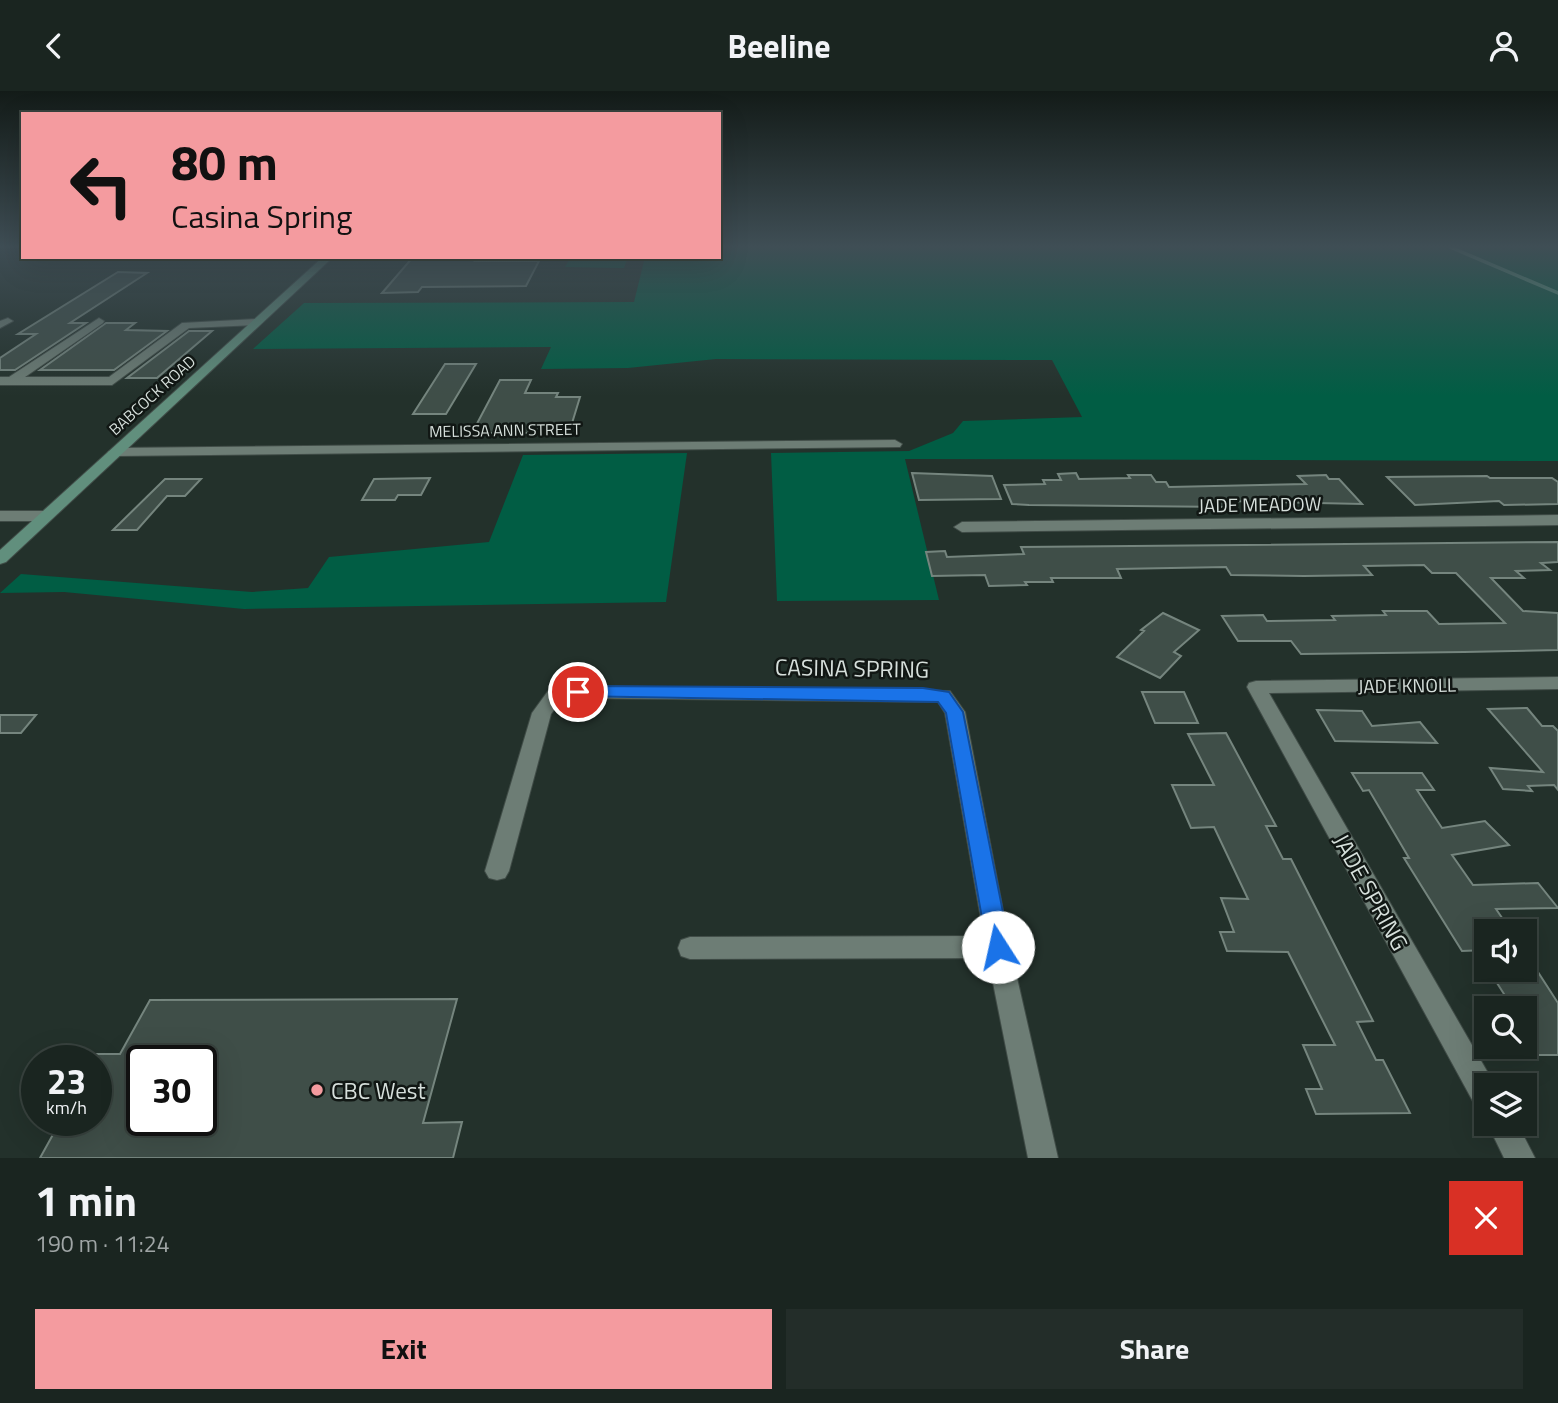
<!DOCTYPE html>
<meta charset="utf-8">
<style>
:root{--surface:#1a2520;--page:#232d29;--text:#f1f3f6;--muted:#9fa5a5;--line:#38423e;--accent:#f49b9f}
body{margin:0;font-family:"Titillium Web",sans-serif;background:var(--page);color:var(--text);height:100vh;display:flex;flex-direction:column;font-size:26px;white-space:nowrap}
*{box-sizing:border-box;margin:0}
p{font-size:23px;color:var(--muted)}
.icon{flex:none;width:38px;height:38px;fill:none;stroke:currentColor;stroke-width:2;stroke-linecap:round;stroke-linejoin:round}
.map{position:relative;height:1067px;overflow:hidden}
.panel{display:flex;flex-direction:column;background:var(--surface);flex:1}
.panel>*{flex:none}
.top-card{position:absolute;left:21px;top:21px;width:700px;height:147px;border-radius:0px;box-shadow:0 7px 28px #0002,0 0 0 2px var(--line);background:#f49b9f;color:#111;overflow:hidden}
.tools{position:absolute;left:1474px;top:828px;display:grid;gap:14px}
.tools a{display:grid;place-items:center;width:63px;height:63px;border-radius:0px;background:var(--surface);box-shadow:0 7px 28px #0002,0 0 0 2px var(--line);font-size:35px}
.speed{position:absolute;left:21px;top:954px;display:flex;gap:14px;font-size:35px;font-weight:700;text-align:center}
.speed>*{display:grid;place-content:center;width:91px;height:91px;border-radius:50%;background:var(--surface);box-shadow:0 7px 28px #0002,0 0 0 2px var(--line);line-height:1}
.speed small{font-size:18px;font-weight:400}
.speed .limit{border:4px solid #111;border-radius:10px;background:#fff;color:#111}
.pin{position:absolute;display:grid;place-items:center;width:60px;height:60px;color:#fff;margin:-30px;border:4px solid #fff;border-radius:50%;box-shadow:0 2px 7px #0007}
.me{position:absolute;width:77px;margin:-38px;rotate:350deg;stroke-linejoin:round;filter:drop-shadow(0 0 5px #0008)}
.turn{display:flex;align-items:center;gap:24px;height:147px;padding:0 35px;font-size:32px}
.turn .icon{width:91px;height:91px;stroke-width:2.5}
.turn b{display:block;font-size:49px;line-height:60px}
.round{display:grid;place-items:center;flex:none;width:74px;height:74px;border-radius:0px;background:var(--page)}
.headline{display:flex;align-items:center;justify-content:space-between;height:119px;padding:0 35px}
h1{font-size:42px;font-weight:700;line-height:52px}
.cta{display:flex;gap:14px;margin-top:auto;padding:14px 35px}
.cta a{flex:1;height:80px;border-radius:0px;background:var(--accent);color:#111;font-size:28px;font-weight:700;line-height:80px;text-align:center}
.cta a+a{background:var(--page);color:var(--text)}
header{display:flex;justify-content:space-between;align-items:center;height:91px;padding:0 35px;background:var(--surface);font-size:32px;font-weight:700}
.map>svg:first-child{display:block}
.green{fill:#015d44}
.lines{fill:none;stroke-linecap:round;stroke-linejoin:round}
.stream{stroke:#5b9f88;stroke-width:3.5}
.building{fill:#3f4e48;stroke:#75857e;stroke-width:2;fill-rule:evenodd}
.street-casing{stroke:#404c47;stroke-width:2}
.secondary-casing{stroke:#404c47;stroke-width:2}
.street{fill:#6d7d75;fill-rule:evenodd}
.secondary{fill:#618f7d;fill-rule:evenodd}
.route{fill:#1a73e8;stroke:#114b97;stroke-width:2}
.poi-dot{fill:#f49b9f;stroke:#111714;stroke-width:2.5}
.labels{text-anchor:middle;dominant-baseline:central;stroke-width:5;stroke-linejoin:round;paint-order:stroke}
.far-street-label{font-size:16px;fill:#d6dfdb;stroke:#111714}
.street-label{font-size:19px;fill:#d6dfdb;stroke:#111714}
.near-street-label{font-size:23px;fill:#d6dfdb;stroke:#111714}
.near-poi-label{font-size:23px;fill:#d6dfdb;stroke:#111714;text-anchor:start}
</style>
<header><svg class="icon" aria-label="back" viewBox="0 0 24 24"><path d="M15 5l-7 7 7 7"/></svg>Beeline<svg class="icon" aria-label="person" viewBox="0 0 24 24"><circle cx="12" cy="8" r="4"/><path d="M4 21q1-7 8-7t8 7"/></svg></header>
<div class="map">
<svg width="1558" height="1067" viewBox="0 0 1558 1067">
<rect width="100%" height="100%" fill="#23312b"/>
<path class="green" d="M719,156H1558V370L905,368L939,509L777,510L771,362L909,360L953,342L963,330L1082,326L1052,269L716,268L628,277L541,278L551,256L253,258L304,212L634,211L645,166H719Z
M571,166H628L624,177L565,176Z
M687,362L666,511L244,518L64,501L0,502L21,483L252,501L308,497L329,466L489,451L523,364Z"/>
<g class="lines">
<path class="stream" d="M1450,156L1558,202"/>
</g>
<path class="building" d="M413,166H478L475,170H539L526,195L422,196L418,201L382,202Z
M118,181L147,182L70,232H86L15,279H0V267L36,243H18Z
M106,232H135L126,239L167,240L114,279H40Z
M189,240H212L157,287H127Z
M445,273H476L446,323H413Z
M500,289H531L525,302H558L556,306H580L569,342H472Z
M912,382L992,385L1001,408L919,409Z
M1076,382L1079,388L1130,387L1128,384H1151L1156,391H1166L1169,396L1306,393L1298,385L1326,384L1329,388H1339L1362,413L1225,410L1229,416L1029,414L1012,413L1004,394L1045,393L1043,389H1061L1058,383Z
M1487,385L1490,387H1552L1558,391V413L1504,414L1499,410L1415,414L1387,386Z
M430,387L421,404H398L395,409H362L374,388Z
M165,388H201L185,405H167L137,439H113Z
M1558,451V471L1541,472L1550,479L1516,480L1524,487H1491L1523,520L1558,522V559L1464,561L1301,563L1291,550H1238L1222,525L1263,524L1267,530L1335,529L1332,525L1386,524L1383,520H1427L1439,533L1505,532L1456,482H1432L1424,474L1364,475L1372,484L1304,485L1231,484L1226,476L1117,478L1121,487H1051L1053,491H1025L1027,494L989,495L985,484L932,485L926,461L945,460L947,466L1024,463L1021,456Z
M1163,522L1199,539L1174,561L1181,565L1160,587L1117,566L1144,540L1141,539Z
M1142,601H1184L1198,632H1155Z
M1527,617L1542,635H1553L1558,640V699L1554,694L1528,695L1532,700L1503,698L1490,677L1543,681L1488,618Z
M1317,619L1362,620L1372,635L1420,631L1437,652L1335,650Z
M0,624H36L21,642H0Z
M1226,642L1276,735H1266L1283,768H1291L1373,930L1357,931L1376,969H1383L1410,1022L1316,1023L1306,998H1322L1303,954H1335L1288,861L1227,860L1220,841H1234L1221,807L1248,808L1214,736L1191,737L1172,694H1214L1188,643Z
M1352,682H1422L1434,699H1417L1442,737L1485,730L1509,754L1452,764L1473,794L1538,792L1558,817L1496,818L1511,840H1486V859L1462,860L1404,767H1409L1369,699L1363,700Z
M1488,878H1536L1558,912V964H1532L1524,951V917H1513Z
M457,908L423,1032L462,1031L453,1067H40L61,1029H96V963H120L150,909ZM142,970H201V1029H142Z"/>
<g class="lines">
<defs>
<path id="street" d="M8,227L13,230L0,237V230Z
M99,227L104,230L103,232L25,286H109L182,232L258,228L263,231L258,234L189,237L112,294H0V286H9Z
M895,349L902,353L900,356L115,365L108,361L115,357Z
M0,420H46L54,425L46,430H0Z
M1558,424V434L962,441L954,436L962,431Z
M1558,586V598L1269,602L1495,994H1486V1020L1476,1016L1247,596L1249,592L1256,590Z
M578,595L950,600L965,621L1010,856L1058,1067H1028L988,867L690,868L681,865L678,857L681,849L690,846L984,845L945,622L938,611L578,607L561,610L551,623L509,780L505,787L497,789L489,787L485,780L532,622L548,600Z
M1487,1032H1517L1535,1067H1504Z"/>
<path id="secondary" d="M323,166H333L6,471L0,473V459Z"/>
</defs>
<use href="#street" class="street-casing"/>
<use href="#secondary" class="secondary-casing"/>
<use href="#street" class="street"/>
<use href="#secondary" class="secondary"/>
</g>
<linearGradient id="sky" x2="0" y2="1"><stop stop-color="#131b18"/><stop offset="0.51" stop-color="#3f4e55"/><stop offset="1" stop-color="#3f4e55" stop-opacity="0"/></linearGradient>
<rect width="1558" height="305" fill="url(#sky)"/>
<path class="route" d="M578,595L923,597L949,601L963,621L1010,856L1006,863L998,866L990,863L987,856L946,622L938,611L572,605L570,601Z"/>
<circle class="poi-dot" cx="317" cy="999" r="7"/>
<g class="labels">
<g class="far-street-label">
<text transform="translate(152 304) rotate(-42)">BABCOCK ROAD</text>
<text transform="translate(505 339) rotate(-1)">MELISSA ANN STREET</text>
</g>
<g class="street-label">
<text transform="translate(1260 413) rotate(-1)">JADE MEADOW</text>
<text transform="translate(1407 594) rotate(-1)">JADE KNOLL</text>
</g>
<g class="near-street-label">
<text transform="translate(852 577) rotate(1)">CASINA SPRING</text>
<text transform="translate(1371 801) rotate(61)">JADE SPRING</text>
</g>
<g class="near-poi-label">
<text x="331" y="999">CBC West</text>
</g>
</g>
</svg>
<div class="tools">
<a><svg class="icon" aria-label="sound" viewBox="0 0 24 24"><path d="M4 9h4l5-4v14l-5-4H4zM17 9q2 3 0 6"/></svg></a>
<a><svg class="icon" aria-label="search" viewBox="0 0 24 24"><circle cx="10" cy="10" r="6"/><path d="M15 15l6 6"/></svg></a>
<a><svg class="icon" aria-label="layers" viewBox="0 0 24 24"><path d="M12 4l9 5-9 5-9-5zM3 14l9 5 9-5"/></svg></a>
</div>
<div class="speed"><div>23<small>km/h</small></div><div class="limit">30</div></div>
<div class="pin" style="left:578px;top:601px;background:#d93025"><svg class="icon" aria-label="arrive" viewBox="0 0 24 24"><path d="M6 21V4h12l-3 4 3 4H6"/></svg></div>
<svg class="me" style="left:998px;top:856px" viewBox="-20 -20 40 40"><circle r="19" fill="#fff"/><path d="M0-13L10 11 0 6-10 11z" fill="#1a73e8"/></svg>
<div class="top-card">
<div class="turn"><svg class="icon" aria-label="left" viewBox="0 0 24 24"><path d="M17 20v-9H6M10 6l-5 5 5 5"/></svg><div><b>80 m</b>Casina Spring</div></div>
</div>
</div>
<section class="panel">
<div class="headline"><div><h1>1 min</h1><p>190 m · 11:24</p></div><a class="round" style="background:#d93025;color:#fff"><svg class="icon" aria-label="close" viewBox="0 0 24 24"><path d="M6 6l12 12M18 6L6 18"/></svg></a></div>
<div class="cta"><a>Exit</a><a>Share</a></div>
</section>
